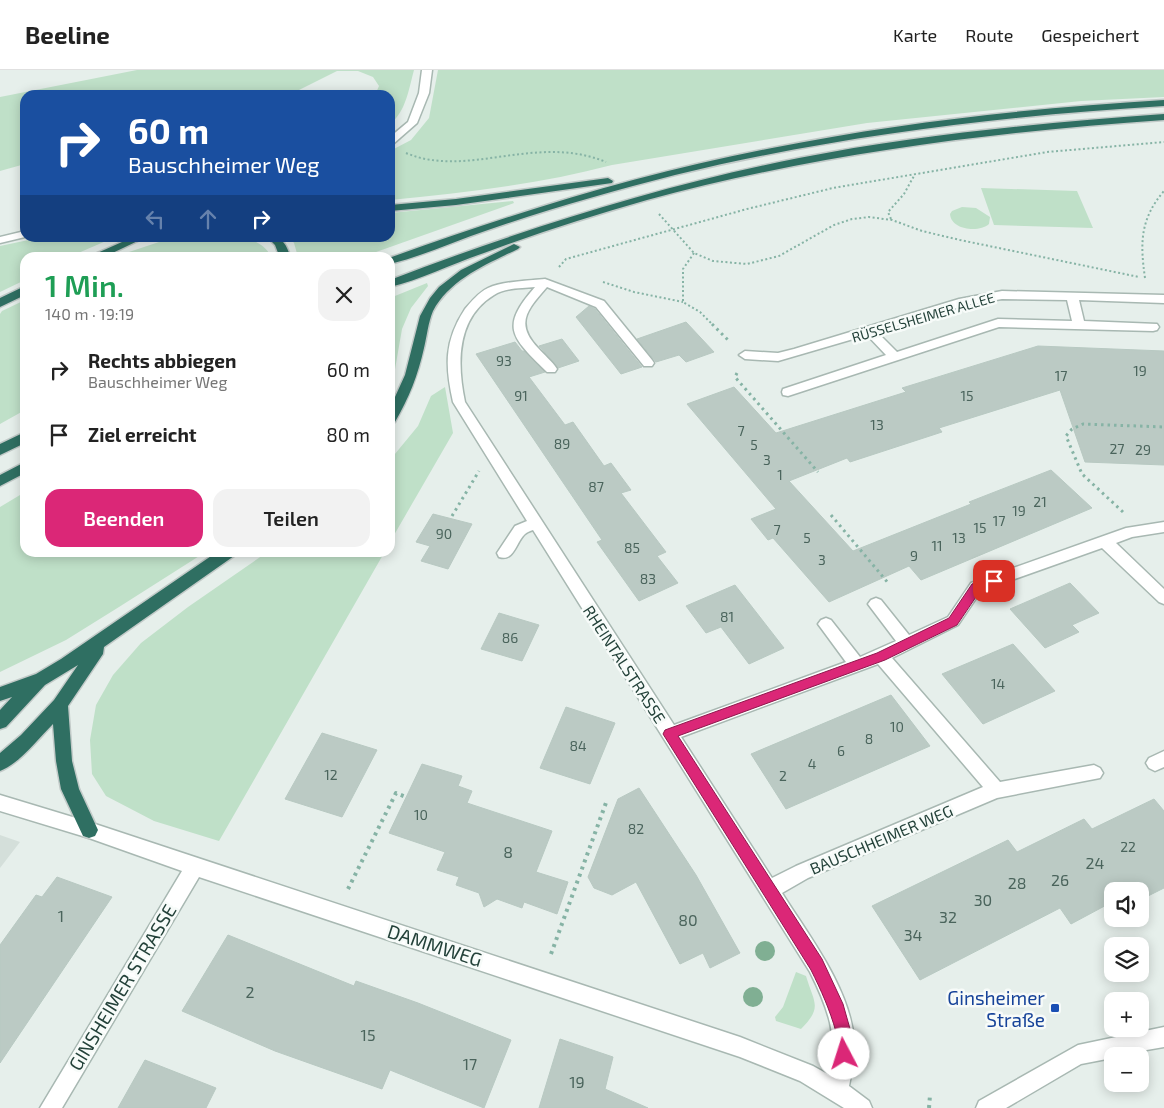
<!DOCTYPE html>
<html lang="de">
<meta charset="utf-8">
<style>
:root{--surface:#fff;--page:#f2f2f2;--text:#222;--muted:#767676;--line:#e0e0e0;--accent:#db2777}
body{margin:0;font-family:"Exo 2",sans-serif;background:var(--page);color:var(--text);height:100vh;display:flex;flex-direction:column;font-size:19px;white-space:nowrap}
*{box-sizing:border-box;margin:0}
p{font-size:16px;color:var(--muted)}
.icon{flex:none;width:28px;height:28px;fill:none;stroke:currentColor;stroke-width:2;stroke-linecap:round;stroke-linejoin:round}
.map{position:relative;flex:1;overflow:hidden}
.sheet{position:absolute;left:20px;top:182px;width:375px;height:305px;display:flex;flex-direction:column;background:var(--surface);border-radius:15px;box-shadow:0 2px 12px #0003}
.sheet>*{flex:none}
.banner{position:absolute;left:20px;top:20px;width:375px;height:152px;border-radius:15px;box-shadow:0 2px 12px #0003;background:#1a4fa0;color:#fff;overflow:hidden}
.tools{position:absolute;left:1104px;top:812px;display:grid;gap:10px}
.tools a{display:grid;place-items:center;width:45px;height:45px;border-radius:10px;background:var(--surface);box-shadow:0 2px 12px #0003;font-size:25px}
.pin{position:absolute;display:grid;place-items:center;width:42px;height:42px;color:#fff;margin:-21px;border-radius:10px;box-shadow:0 2px 8px #0006}
.me{position:absolute;width:55px;margin:-28px;rotate:355deg;stroke-linejoin:round;filter:drop-shadow(0 0 4px #0008)}
.turn{display:flex;align-items:center;gap:18px;height:105px;padding:0 25px;font-size:22px}
.turn .icon{width:65px;height:65px;stroke-width:2.5}
.turn b{display:block;font-size:35px;line-height:42px}
.lanes{display:flex;align-items:center;height:48px;padding:0 25px;background:#0003;justify-content:center;gap:25px;direction:ltr}
.lanes .off{opacity:.35}
.round{display:grid;place-items:center;flex:none;width:52px;height:52px;border-radius:15px;background:var(--page)}
.headline{display:flex;align-items:center;justify-content:space-between;height:85px;padding:0 25px}
h1{font-size:30px;font-weight:600;line-height:38px;color:#1e9e55}
.button{display:flex;gap:10px;margin-top:auto;padding:10px 25px}
.button a{flex:1;height:58px;border-radius:15px;background:var(--accent);color:#fff;font-size:20px;font-weight:600;line-height:58px;text-align:center}
.button a+a{background:var(--page);color:var(--text)}
ul{padding:0;list-style:none}
li{display:flex;align-items:center;gap:15px;height:65px;padding:0 25px}
li div{flex:1}
li b{display:block;font-size:19px}
li em{font-style:normal}
header{display:flex;align-items:center;gap:30px;box-sizing:border-box;height:70px;padding:0 25px;background:var(--surface);border-bottom:1px solid var(--line)}
header strong{font-size:24px}
nav{display:flex;gap:28px;margin-inline-start:auto;font-size:18px}
.map>svg:first-child{display:block}
.built{fill:#d4dfda}
.green{fill:#bfe0c8}
.building{fill:#bbcac4;stroke:#b8c9c2}
.lines{fill:none;stroke-linecap:round;stroke-linejoin:round}
.minor-casing{stroke:#a8b8b2;stroke-width:3}
.highway-casing{stroke:#c2cac8;stroke-width:3}
.path-far2{stroke:#86b3a5;stroke-width:2;stroke-dasharray:2 2.5;stroke-linecap:butt}
.path-far1{stroke:#86b3a5;stroke-width:3;stroke-dasharray:2.5 4;stroke-linecap:butt}
.path{stroke:#86b3a5;stroke-width:4;stroke-dasharray:3 4.5;stroke-linecap:butt}
.minor{fill:#fff;fill-rule:evenodd}
.highway{fill:#2f6f62;fill-rule:evenodd}
.tree{fill:#80af93}
.route{fill:#db2777;stroke:#8e194d}
.transit-dot{fill:#1a4fb4;stroke:#f7fbf9;stroke-width:2}
.labels{text-anchor:middle;dominant-baseline:central;stroke-width:5;stroke-linejoin:round;paint-order:stroke}
.far-street-label{font-size:14px;fill:#24423a;stroke:#f7fbf9}
.number-label{font-size:14px;fill:#4a645c}
.street-label{font-size:16px;fill:#24423a;stroke:#f7fbf9}
.near-number-label{font-size:16px;fill:#4a645c}
.near-street-label{font-size:19px;fill:#24423a;stroke:#f7fbf9}
.near-transit-label{font-size:19px;fill:#164399;stroke:#f7fbf9;text-anchor:end}
</style>
<header>
<strong>Beeline</strong>
<nav><a>Karte</a><a>Route</a><a>Gespeichert</a></nav>
</header>
<div class="map">
<svg width="1164" height="1038" viewBox="0 0 1164 1038">
<rect width="100%" height="100%" fill="#e6efeb"/>
<path class="built" d="M0,765L20,772L0,798Z"/>
<path class="green" d="M137,0H414C409,18 406,42 390,54V25H375L379,16L373,7L358,1H337L289,25H25V94L0,101V27Z
M438,0H1164V27L1081,31L867,53L612,95C540,114 464,123 390,130V81L411,70L429,48Z
M981,118L1077,121L1093,158L994,155Z
M513,131L514,133L362,187H298L294,173L290,168H390V143Z
M962,137L976,138L990,147L989,154C979,163 951,160 950,144L952,141Z
M38,168H113L69,187L25,188V210L0,222V176Z
M171,168H247C257,172 267,177 271,187H114Z
M427,213L428,216L411,238L402,259L390,328V228Z
M25,230V340L0,354V244L2,241Z
M445,317L453,363L390,472V390L418,356L431,326Z
M25,422V482L204,483L119,537L66,570L0,602V437Z
M266,483H384L219,771L154,751L106,726L92,704L90,670L96,635L113,605L141,573L188,537Z
M796,902L806,906C814,933 823,937 801,959L776,951L775,947L783,937Z"/>
<path class="building" d="M589,236L595,239L642,297L621,304L576,247Z
M686,252L714,282L686,292L679,285L656,292L637,269Z
M562,269L579,291L558,298L539,276Z
M515,272L522,281H524L545,302L529,307L565,355L573,352L604,396L611,393L631,420L621,423L666,482L657,486L678,513L639,531L597,472L602,470L476,284Z
M1038,276L1164,281V395L1085,392L1060,320L939,358L942,362L850,392L847,388L789,411L853,481L971,434L969,432L1051,400L1092,438L921,510L909,496L829,532L773,468L768,470L751,449L776,439L687,334L734,317L776,363L906,322L902,318Z
M433,444L472,454L448,499L421,491L430,476L416,472Z
M1070,513L1099,543L1072,555L1079,562L1045,578L1010,539Z
M735,515L784,578L749,594L721,557L706,563L686,536Z
M499,543L539,555L522,591L481,579Z
M1013,574L1055,621L983,654L942,604Z
M891,625L930,676L786,739L751,684Z
M566,637L615,653L590,714L540,698Z
M322,663L377,680L342,747L285,729Z
M422,694L462,706L458,716L472,721L467,733L552,761L536,802L568,812L557,844L524,832L522,838L497,829L484,837L479,823L456,815L459,807L437,800L445,782L389,763Z
M639,718L696,805L740,883L710,898L703,883L680,894L636,812L612,825L594,818L588,807L618,729Z
M1154,729L1164,741V818L1148,826L1140,817L1133,821H1112V832L1071,854L1060,838L920,910L872,836L1008,770L1017,782L1084,749L1092,759Z
M57,807L112,827L0,993V875L36,825L42,827Z
M228,865L354,916L356,911L418,933L511,970L484,1038L390,1000L382,1019L275,981L182,941Z
M560,969L613,987L605,1019L648,1038H539Z
M145,990L216,1018L206,1038H118Z"/>
<g class="lines">
<defs>
<path id="minor" d="M422,0H432L429,23L417,53L393,74L390,75V67L408,52L419,23Z
M25,161V167L0,173V167Z
M545,209L604,231L652,290L654,293L652,296H644L596,237L547,217C528,239 514,253 538,278C544,285 552,291 557,299L555,302H547C512,267 499,258 535,217C523,218 504,218 494,225C456,248 457,294 465,332L674,655L846,592L821,558L818,554L821,550L826,548L831,550L860,587L896,571L871,538L868,534L871,530L876,528L881,530L909,565L948,547L971,513L1126,458L1164,452V462L1132,467L1116,473L1164,519V534L1159,532L1102,478L981,521L958,555L892,588L1000,712L1094,695L1100,698L1103,703L1100,708L997,728L808,808L782,823C809,866 850,918 854,970C855,986 852,1001 849,1016L869,1031L872,1038H844L800,1011L740,987L199,807L62,1038H40L182,801L89,768L0,741V725L89,752L740,967L813,996L831,1006C839,967 827,936 810,902L533,460C530,461 527,462 525,464C516,472 514,492 499,487L497,483L515,456L527,451L453,332C445,296 444,271 465,239C471,232 479,222 488,218C504,211 527,211 545,209ZM878,594L983,717L796,796L772,808L681,667Z
M1002,221L1164,225V233L1079,230L1084,251L1157,254L1159,257L1157,260L1153,261L999,257L788,326L783,325L782,322L783,319L886,285L867,265L778,291L745,289L739,285L745,281L778,283L794,279L959,229ZM1002,229L1067,230L1072,251L998,249L897,282L877,262L966,235Z
M1164,681V697L1155,701L1149,698L1146,693L1149,688Z
M1164,957V977L1112,986V988L1081,994L1006,1038H976L979,1031L1078,975Z"/>
<path id="highway" d="M1164,30V36C999,46 836,66 675,105C612,121 549,139 488,160C455,171 423,186 390,194L389,188C514,143 641,103 772,78C902,52 1032,38 1164,30Z
M1164,44V50C989,62 817,84 647,130C592,146 537,163 484,183C454,193 420,210 390,217V210C523,159 659,116 799,88C920,64 1042,53 1164,44Z
M608,108L613,111L612,113L456,135L390,141V135L456,129Z
M131,168H144L102,188H86Z
M268,168C283,166 286,174 291,188H280L275,175Z
M514,174L520,177L518,179C487,194 450,209 433,241C428,253 427,266 424,278C418,305 409,328 395,352L390,353V338L405,305L420,246L430,228L439,217L461,200Z
M25,216V225L0,237V228Z
M25,362V373L0,385V374Z
M25,392V403L0,416V405Z
M217,482H236L234,486L104,577L103,584L68,636L72,691L79,719L98,760L95,766L89,768L83,766L61,719L56,691L53,654C39,668 19,694 0,701V683L21,665L54,630L78,595L45,615L6,657L0,659V640L12,627L0,631V617L36,604L61,589Z"/>
</defs>
<use href="#minor" class="minor-casing"/>
<use href="#highway" class="highway-casing"/>
<path class="path-far2" d="M406,83C467,109 536,63 606,92
M659,144L694,183L713,191L747,194L779,186L834,155L852,149L869,147L892,150L922,161L960,170L1139,207
M891,149L888,142L904,124L915,104
M694,183L683,199V232L700,242L713,255
M559,197L566,189L747,139L833,118L1047,82L1164,72
M1145,208C1140,173 1140,149 1164,121
M603,212L634,222L683,232"/>
<path class="path-far1" d="M712,254L730,272
M737,303L735,307L818,402
M1123,442L1082,404L1066,366L1072,359L1083,354L1164,357
M831,445L889,514
M452,446L479,401"/>
<path class="path" d="M348,819L396,723L406,727
M551,884L607,730
M929,1038L930,1025"/>
<use href="#minor" class="minor"/>
<use href="#highway" class="highway"/>
</g>
<g class="tree">
<circle cx="765" cy="881" r="10"/>
<circle cx="753" cy="927" r="10"/>
</g>
<path class="route" d="M994,506L998,508L1000,511L998,514L980,521L957,555L885,590L678,666L822,889L843,934L852,966V984L850,990L844,992L839,990C835,981 838,972 836,962C830,940 821,920 811,900L663,664L665,660L877,583L949,548L972,514Z"/>
<rect class="transit-dot" x="1050" y="933" width="10" height="10" rx="2.5"/>
<g class="labels">
<g class="far-street-label">
<text transform="translate(923 247) rotate(-16)">RÜSSELSHEIMER ALLEE</text>
</g>
<g class="number-label">
<text x="504" y="290">93</text>
<text x="1140" y="300">19</text>
<text x="1061" y="305">17</text>
<text x="521" y="325">91</text>
<text x="967" y="325">15</text>
<text x="877" y="354">13</text>
<text x="741" y="360">7</text>
<text x="562" y="373">89</text>
<text x="754" y="374">5</text>
<text x="1117" y="378">27</text>
<text x="1143" y="379">29</text>
<text x="767" y="389">3</text>
<text x="780" y="404">1</text>
<text x="596" y="416">87</text>
<text x="1040" y="431">21</text>
<text x="1019" y="440">19</text>
<text x="999" y="450">17</text>
<text x="980" y="457">15</text>
<text x="777" y="459">7</text>
<text x="444" y="463">90</text>
<text x="807" y="467">5</text>
<text x="959" y="467">13</text>
<text x="937" y="475">11</text>
<text x="632" y="477">85</text>
<text x="914" y="485">9</text>
<text x="822" y="489">3</text>
<text x="648" y="508">83</text>
<text x="727" y="546">81</text>
<text x="510" y="567">86</text>
<text x="998" y="613">14</text>
<text x="897" y="656">10</text>
<text x="869" y="668">8</text>
<text x="578" y="675">84</text>
<text x="841" y="680">6</text>
<text x="812" y="693">4</text>
<text x="331" y="704">12</text>
<text x="783" y="705">2</text>
<text x="421" y="744">10</text>
<text x="636" y="758">82</text>
<text x="1128" y="776">22</text>
</g>
<g class="street-label">
<text transform="translate(625 594) rotate(57)">RHEINTALSTRASSE</text>
<text transform="translate(881 769) rotate(-23)">BAUSCHHEIMER WEG</text>
</g>
<g class="near-number-label">
<text x="508" y="781">8</text>
<text x="1095" y="792">24</text>
<text x="1060" y="809">26</text>
<text x="1017" y="812">28</text>
<text x="983" y="829">30</text>
<text x="61" y="845">1</text>
<text x="948" y="846">32</text>
<text x="688" y="849">80</text>
<text x="913" y="864">34</text>
<text x="250" y="921">2</text>
<text x="368" y="964">15</text>
<text x="470" y="993">17</text>
<text x="577" y="1011">19</text>
</g>
<g class="near-street-label">
<text transform="translate(435 875) rotate(18)">DAMMWEG</text>
<text transform="translate(122 917) rotate(-59)">GINSHEIMER STRASSE</text>
</g>
<g class="near-transit-label">
<text x="1045" y="927">Ginsheimer<tspan x="1045" dy="22">Straße</tspan></text>
</g>
</g>
</svg>
<div class="tools">
<a><svg class="icon" aria-label="sound" viewBox="0 0 24 24"><path d="M4 9h4l5-4v14l-5-4H4zM17 9q2 3 0 6"/></svg></a>
<a><svg class="icon" aria-label="layers" viewBox="0 0 24 24"><path d="M12 4l9 5-9 5-9-5zM3 14l9 5 9-5"/></svg></a>
<a>+</a>
<a>−</a>
</div>
<div class="pin" style="left:994px;top:511px;background:#d93025"><svg class="icon" aria-label="arrive" viewBox="0 0 24 24"><path d="M6 21V4h12l-3 4 3 4H6"/></svg></div>
<svg class="me" style="left:844px;top:984px" viewBox="-20 -20 40 40"><circle r="19" fill="#fff"/><path d="M0-13L10 11 0 6-10 11z" fill="#db2777"/></svg>
<div class="banner">
<div class="turn"><svg class="icon" aria-label="right" viewBox="0 0 24 24"><path d="M7 20v-9h11M14 6l5 5-5 5"/></svg><div><b>60 m</b>Bauschheimer Weg</div></div>
<div class="lanes"><svg class="icon off" aria-label="left" viewBox="0 0 24 24"><path d="M17 20v-9H6M10 6l-5 5 5 5"/></svg><svg class="icon off" aria-label="ahead" viewBox="0 0 24 24"><path d="M12 20V5M6 11l6-6 6 6"/></svg><svg class="icon" aria-label="right" viewBox="0 0 24 24"><path d="M7 20v-9h11M14 6l5 5-5 5"/></svg></div>
</div>
<section class="sheet">
<div class="headline"><div><h1>1 Min.</h1><p>140 m · 19:19</p></div><a class="round"><svg class="icon" aria-label="close" viewBox="0 0 24 24"><path d="M6 6l12 12M18 6L6 18"/></svg></a></div>
<ul>
<li><svg class="icon" aria-label="right" viewBox="0 0 24 24"><path d="M7 20v-9h11M14 6l5 5-5 5"/></svg><div><b>Rechts abbiegen</b><p>Bauschheimer Weg</p></div><em>60 m</em></li>
<li><svg class="icon" aria-label="arrive" viewBox="0 0 24 24"><path d="M6 21V4h12l-3 4 3 4H6"/></svg><div><b>Ziel erreicht</b></div><em>80 m</em></li>
</ul>
<div class="button"><a>Beenden</a><a>Teilen</a></div>
</section>
</div>
